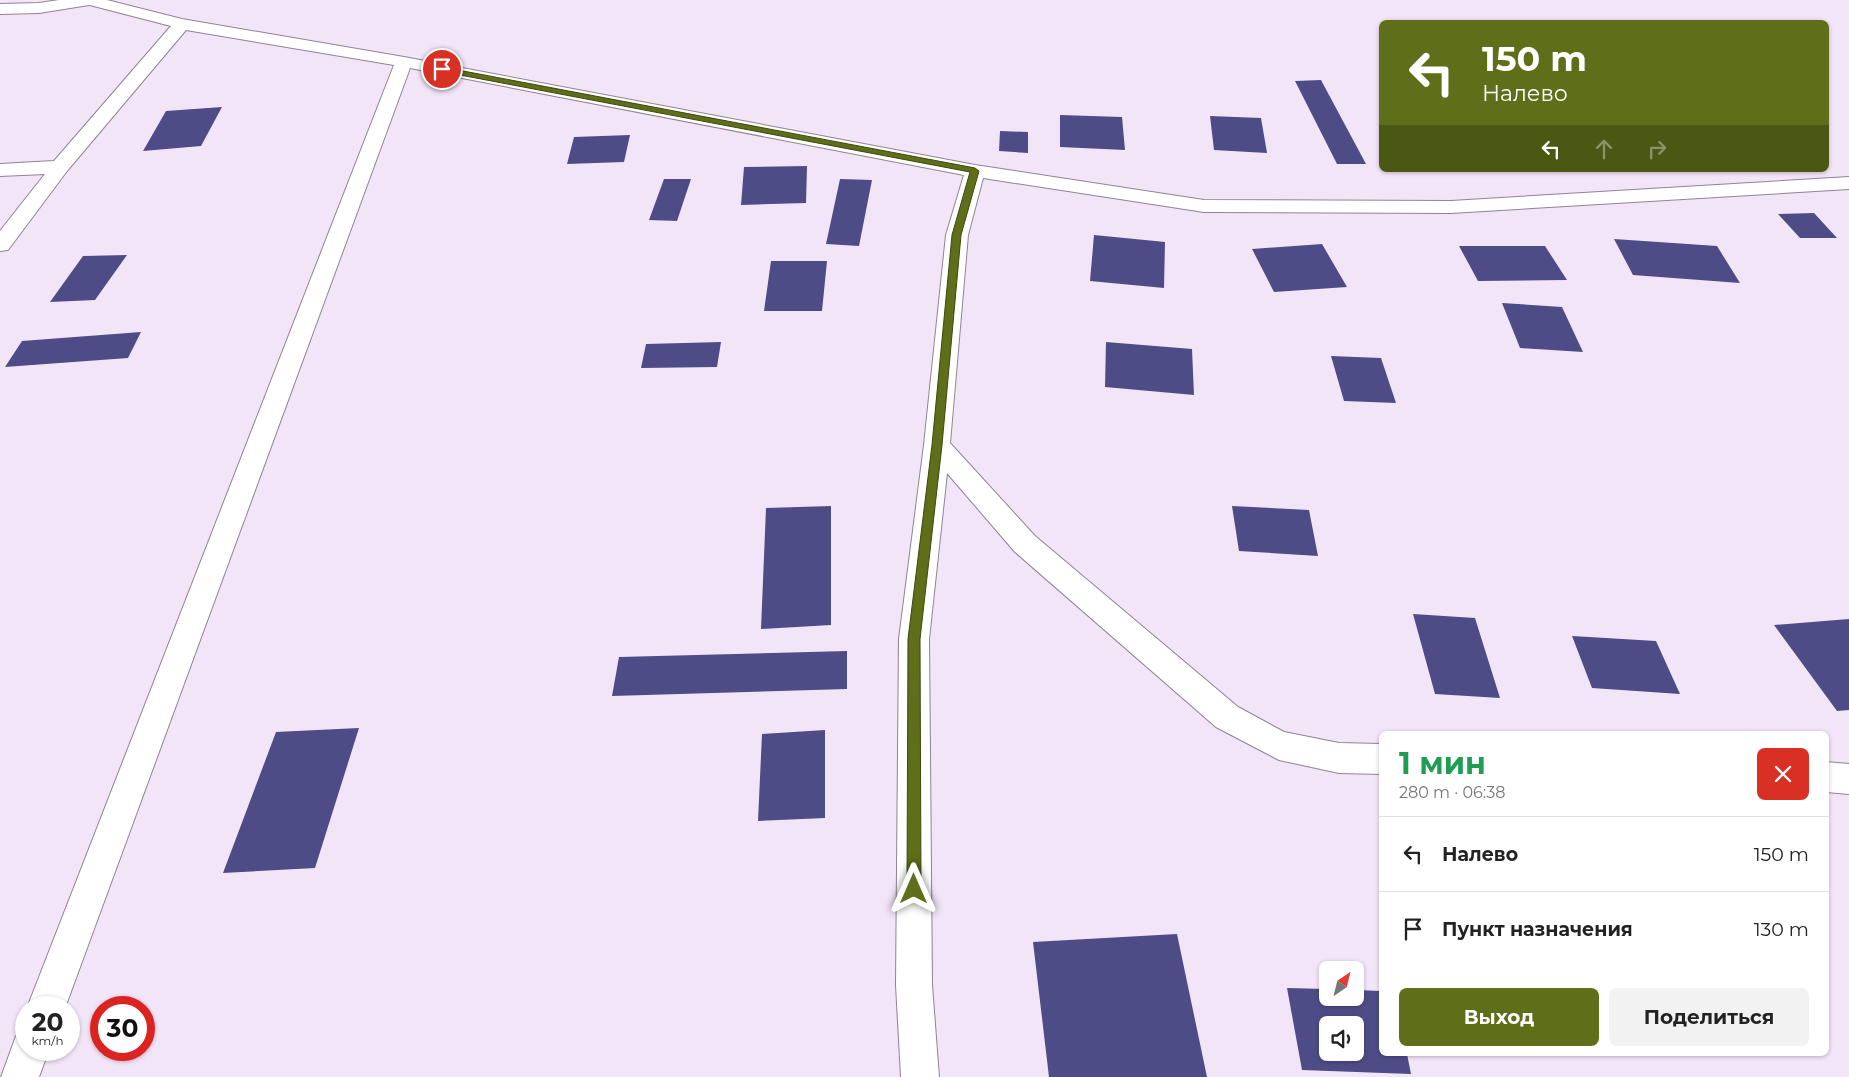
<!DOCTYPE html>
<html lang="ru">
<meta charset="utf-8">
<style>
:root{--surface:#fff;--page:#f2f2f2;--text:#222;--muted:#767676;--line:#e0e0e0;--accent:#5e6e19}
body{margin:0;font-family:Montserrat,sans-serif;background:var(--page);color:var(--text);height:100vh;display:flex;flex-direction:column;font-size:19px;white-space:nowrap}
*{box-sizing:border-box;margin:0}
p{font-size:16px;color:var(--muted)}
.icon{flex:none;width:28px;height:28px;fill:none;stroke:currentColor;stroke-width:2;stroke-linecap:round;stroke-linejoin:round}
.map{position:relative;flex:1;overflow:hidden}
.side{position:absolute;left:1379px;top:731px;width:450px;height:325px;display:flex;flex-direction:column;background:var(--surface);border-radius:8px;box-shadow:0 1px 4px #0004}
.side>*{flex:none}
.guide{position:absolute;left:1379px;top:20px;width:450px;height:152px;border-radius:8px;box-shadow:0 1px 4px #0004;background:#5e6e19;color:#fff;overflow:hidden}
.needle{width:32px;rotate:35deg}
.fabs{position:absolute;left:1319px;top:961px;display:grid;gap:10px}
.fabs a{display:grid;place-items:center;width:45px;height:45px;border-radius:8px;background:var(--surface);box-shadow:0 1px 4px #0004;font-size:25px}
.speed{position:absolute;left:15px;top:996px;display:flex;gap:10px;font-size:25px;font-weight:700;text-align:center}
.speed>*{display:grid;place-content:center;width:65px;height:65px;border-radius:50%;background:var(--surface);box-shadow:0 1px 4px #0004;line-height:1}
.speed small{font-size:12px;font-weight:400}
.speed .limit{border:8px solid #d22;background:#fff;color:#111}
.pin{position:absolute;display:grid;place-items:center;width:42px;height:42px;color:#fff;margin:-21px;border:2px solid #fff;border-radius:50%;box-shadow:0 1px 5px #0007}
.me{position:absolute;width:55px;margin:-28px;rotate:0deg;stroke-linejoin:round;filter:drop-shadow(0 0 4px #0008)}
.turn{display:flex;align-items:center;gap:18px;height:105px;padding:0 20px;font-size:22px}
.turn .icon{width:65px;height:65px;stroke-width:2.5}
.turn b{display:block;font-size:35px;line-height:42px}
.lanes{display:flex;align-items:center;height:48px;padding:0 20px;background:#0003;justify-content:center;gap:25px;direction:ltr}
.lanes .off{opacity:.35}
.round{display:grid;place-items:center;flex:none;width:52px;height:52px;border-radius:8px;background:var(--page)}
.overview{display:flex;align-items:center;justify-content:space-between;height:85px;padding:0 20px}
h1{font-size:30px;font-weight:700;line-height:38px;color:#1e9e55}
.action{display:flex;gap:10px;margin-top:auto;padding:10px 20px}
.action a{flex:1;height:58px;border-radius:8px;background:var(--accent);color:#fff;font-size:20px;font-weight:700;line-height:58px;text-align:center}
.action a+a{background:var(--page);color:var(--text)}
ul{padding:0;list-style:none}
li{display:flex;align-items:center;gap:15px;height:75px;padding:0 20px;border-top:1px solid var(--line)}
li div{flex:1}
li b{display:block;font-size:19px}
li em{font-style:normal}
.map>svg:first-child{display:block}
.building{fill:#4e4c87;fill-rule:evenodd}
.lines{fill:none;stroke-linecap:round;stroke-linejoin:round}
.minor-casing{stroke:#8f8394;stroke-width:2}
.tertiary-casing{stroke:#8f8394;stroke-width:2}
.minor{fill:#fff;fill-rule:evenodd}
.tertiary{fill:#fff;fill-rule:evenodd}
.route{fill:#5e6e19;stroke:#3d4810}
</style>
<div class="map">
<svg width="1849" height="1077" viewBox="0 0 1849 1077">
<rect width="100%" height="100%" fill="#f3e5f8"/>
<path class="building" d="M1321,80L1366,164H1337L1295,81Z
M222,107L201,146L143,151L166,111Z
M1060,115L1122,117L1125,150L1060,147Z
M1210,116L1261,118L1267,153L1214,150Z
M1000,131L1028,132V153L999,151Z
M630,135L624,162L567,164L574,137Z
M807,166L806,203L741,205L744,167Z
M664,179H691L677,221L649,220Z
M840,179L872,180L859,246L826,244Z
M1814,213L1837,238H1800L1778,214Z
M1094,235L1165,242L1164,288L1090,281Z
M1614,239L1717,246L1740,283L1633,275Z
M1322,244L1347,287L1274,292L1252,249Z
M1459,246H1545L1567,280L1478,281Z
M127,255L95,300L50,302L83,256Z
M771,261H827L822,311H764Z
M1502,303L1562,307L1583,352L1520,348Z
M141,332L128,358L5,367L22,341Z
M721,342L717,367L641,368L646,344Z
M1106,342L1192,349L1194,395L1105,387Z
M1331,356L1381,358L1396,403L1344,401Z
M831,506V625L761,629L766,508Z
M1232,506L1309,510L1318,556L1239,551Z
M1413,614L1475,618L1500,698L1435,694Z
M1849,619V710L1837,711L1774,625Z
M1572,636L1656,641L1680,694L1592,688Z
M847,651V689L612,696L619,657Z
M359,728L315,868L223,873L276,732Z
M825,730V818L758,821L762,734Z
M1177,934L1207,1077H1049L1033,942Z
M1287,988L1328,989V998H1355V990L1381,991V1054H1407L1411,1074L1302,1070ZM1328,1025H1355V1052H1328Z"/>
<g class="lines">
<defs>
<path id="minor" d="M80,0H107L182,19L404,57L975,165L1204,200L1451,201L1849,177V189L1451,213L1204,212L983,178L968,235L950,443L1035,536L1238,707L1284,732L1339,743L1381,744V774L1339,773L1279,760L1216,727L1015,552L947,473L929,639L932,985L939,1077H901L896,985L899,639L924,445L946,235L964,175L410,68L65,1008H27L394,65L186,30L67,171L8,250L0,251V231L45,174L0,176V164L54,161L171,26L82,3Z
M1826,762L1849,764V794L1826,792Z
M26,1032V1050H49L39,1077H1L16,1036Z"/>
<path id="tertiary" d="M59,0H97L95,3L89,5L39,13L0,14V4L39,3Z"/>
</defs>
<use href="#minor" class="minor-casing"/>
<use href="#tertiary" class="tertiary-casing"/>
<use href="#minor" class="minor"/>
<use href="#tertiary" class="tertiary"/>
</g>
<path class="route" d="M442,67L975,168L979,171L961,235L942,445L920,639L921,889L919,894L914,896L909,894L907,889L908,639L932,445L952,235L970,172L439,71V68Z"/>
</svg>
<div class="fabs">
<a><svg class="needle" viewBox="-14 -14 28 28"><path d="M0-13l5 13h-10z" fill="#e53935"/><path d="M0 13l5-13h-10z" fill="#767676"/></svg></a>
<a><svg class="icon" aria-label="sound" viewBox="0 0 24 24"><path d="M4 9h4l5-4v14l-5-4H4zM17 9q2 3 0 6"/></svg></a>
</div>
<div class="speed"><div>20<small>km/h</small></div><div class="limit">30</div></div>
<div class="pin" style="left:442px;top:69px;background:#d93025"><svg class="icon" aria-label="arrive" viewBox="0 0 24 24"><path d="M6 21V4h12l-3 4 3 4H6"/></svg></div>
<svg class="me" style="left:914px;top:889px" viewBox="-20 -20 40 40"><path d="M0-17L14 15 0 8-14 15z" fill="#5e6e19" stroke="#fff" stroke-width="4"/></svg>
<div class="guide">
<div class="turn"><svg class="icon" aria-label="left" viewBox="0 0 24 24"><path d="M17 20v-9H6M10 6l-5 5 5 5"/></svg><div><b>150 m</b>Налево</div></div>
<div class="lanes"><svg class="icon" aria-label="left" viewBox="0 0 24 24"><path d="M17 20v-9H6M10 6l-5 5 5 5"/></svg><svg class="icon off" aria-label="ahead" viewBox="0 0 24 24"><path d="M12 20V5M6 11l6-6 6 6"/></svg><svg class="icon off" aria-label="right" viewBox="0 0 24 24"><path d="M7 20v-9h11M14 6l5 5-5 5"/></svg></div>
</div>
<section class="side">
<div class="overview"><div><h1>1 мин</h1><p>280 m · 06:38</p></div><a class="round" style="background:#d93025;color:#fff"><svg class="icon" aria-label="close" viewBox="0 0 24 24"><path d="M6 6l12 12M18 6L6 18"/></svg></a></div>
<ul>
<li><svg class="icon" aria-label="left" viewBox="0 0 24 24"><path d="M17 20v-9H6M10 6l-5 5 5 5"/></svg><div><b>Налево</b></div><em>150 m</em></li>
<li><svg class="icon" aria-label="arrive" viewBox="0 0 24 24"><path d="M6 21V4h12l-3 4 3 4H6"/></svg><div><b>Пункт назначения</b></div><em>130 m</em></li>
</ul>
<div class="action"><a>Выход</a><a>Поделиться</a></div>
</section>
</div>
